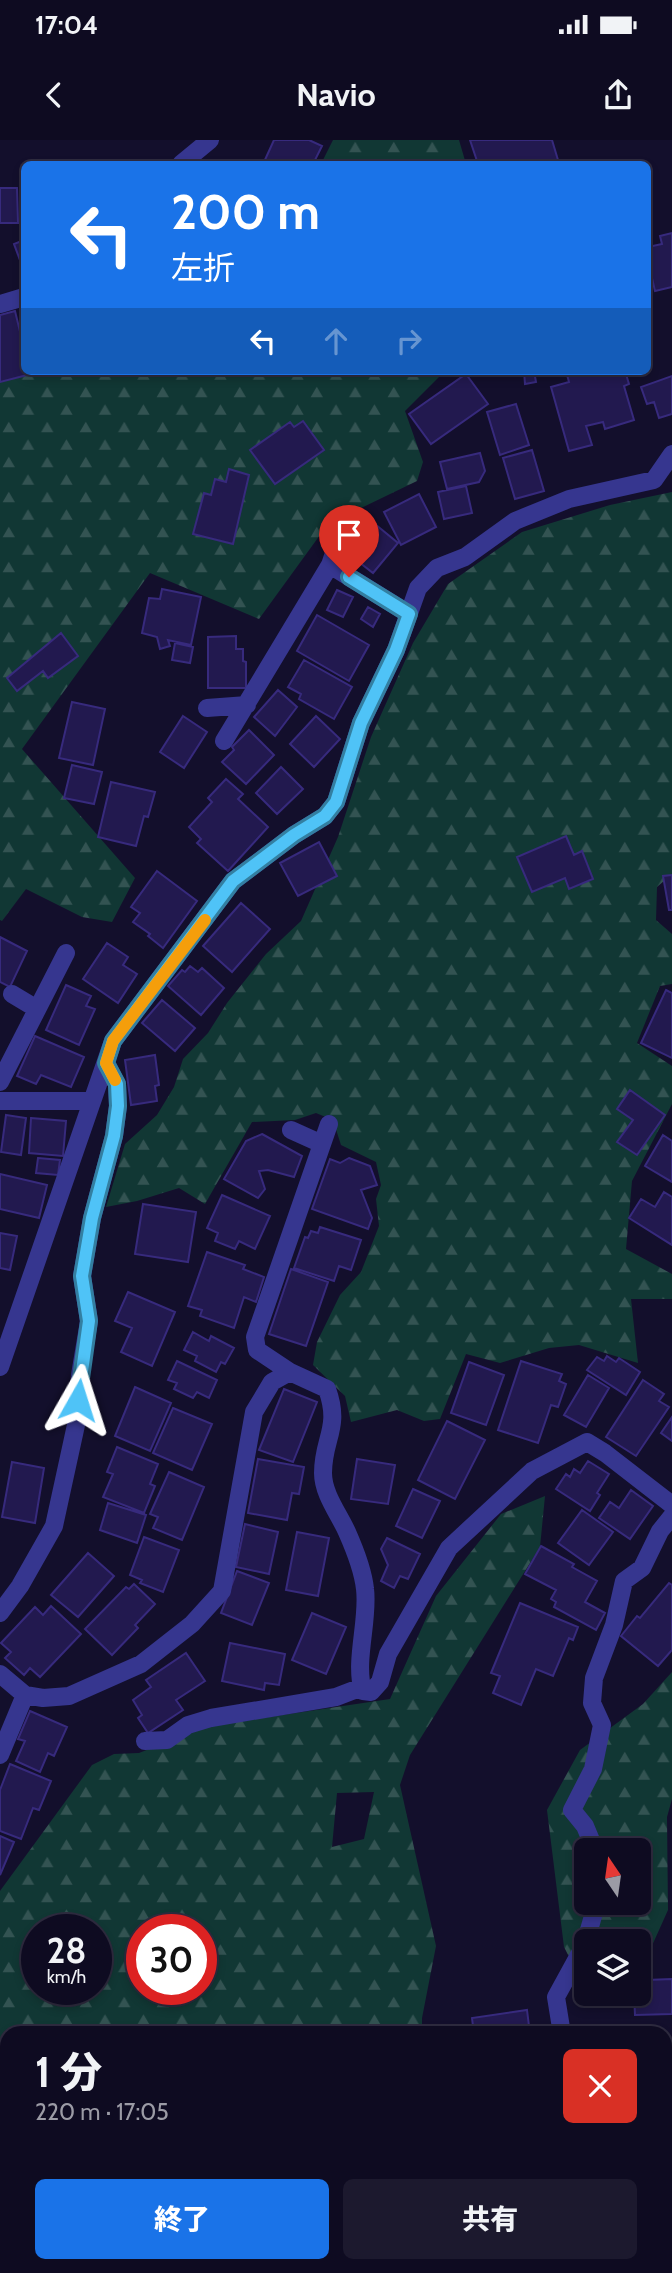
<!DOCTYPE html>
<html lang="ja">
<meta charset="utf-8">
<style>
:root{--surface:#0e0b21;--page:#1c192e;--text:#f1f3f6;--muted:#9b9ba5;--line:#2e2b3f;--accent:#1a73e8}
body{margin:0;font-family:Cabin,"Noto Sans JP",sans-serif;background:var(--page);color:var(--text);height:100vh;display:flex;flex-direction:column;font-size:26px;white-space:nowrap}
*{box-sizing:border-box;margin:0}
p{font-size:23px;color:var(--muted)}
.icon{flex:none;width:38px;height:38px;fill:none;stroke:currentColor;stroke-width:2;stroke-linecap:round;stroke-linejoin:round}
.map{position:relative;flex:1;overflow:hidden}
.details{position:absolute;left:0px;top:1886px;width:672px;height:247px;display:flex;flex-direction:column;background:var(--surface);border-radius:21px 21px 0 0;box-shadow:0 4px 10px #0003,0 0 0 2px var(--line)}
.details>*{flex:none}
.hud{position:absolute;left:21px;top:21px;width:630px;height:214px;border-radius:10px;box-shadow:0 4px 10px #0003,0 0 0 2px var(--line);background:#1a73e8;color:#fff;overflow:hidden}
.needle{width:46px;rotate:347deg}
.tools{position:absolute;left:574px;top:1698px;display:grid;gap:14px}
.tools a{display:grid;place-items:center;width:77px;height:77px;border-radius:10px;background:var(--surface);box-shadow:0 4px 10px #0003,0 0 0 2px var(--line);font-size:35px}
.speed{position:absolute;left:21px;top:1774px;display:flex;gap:14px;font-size:35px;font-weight:700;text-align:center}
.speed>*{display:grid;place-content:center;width:91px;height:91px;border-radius:50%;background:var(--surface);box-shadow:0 4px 10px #0003,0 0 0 2px var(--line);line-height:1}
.speed small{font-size:18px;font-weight:400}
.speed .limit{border:10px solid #d22;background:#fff;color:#111}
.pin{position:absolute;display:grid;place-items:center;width:60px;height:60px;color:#fff;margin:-72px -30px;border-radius:50% 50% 50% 0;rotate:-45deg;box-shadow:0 0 7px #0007}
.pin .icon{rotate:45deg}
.me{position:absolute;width:77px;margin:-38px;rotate:6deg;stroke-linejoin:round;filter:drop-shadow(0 0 5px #0008)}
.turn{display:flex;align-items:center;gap:24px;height:147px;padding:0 35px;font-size:32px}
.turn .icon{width:91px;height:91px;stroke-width:2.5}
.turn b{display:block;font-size:49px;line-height:60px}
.lanes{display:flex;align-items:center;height:66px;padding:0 35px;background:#0003;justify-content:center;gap:35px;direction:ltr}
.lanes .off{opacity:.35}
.round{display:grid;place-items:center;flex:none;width:74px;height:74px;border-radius:10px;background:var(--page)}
.summary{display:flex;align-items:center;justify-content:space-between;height:119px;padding:0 35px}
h1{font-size:42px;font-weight:800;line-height:52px}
.button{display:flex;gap:14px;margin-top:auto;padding:14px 35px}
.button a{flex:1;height:80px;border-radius:10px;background:var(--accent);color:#fff;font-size:28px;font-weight:800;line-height:80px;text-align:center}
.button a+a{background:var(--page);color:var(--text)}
.status{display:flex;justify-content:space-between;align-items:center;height:49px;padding:0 35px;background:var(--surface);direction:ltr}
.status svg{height:19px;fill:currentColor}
header{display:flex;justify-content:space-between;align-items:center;height:91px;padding:0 35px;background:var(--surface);font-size:32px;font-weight:800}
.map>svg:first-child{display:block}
.forest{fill:url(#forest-firs);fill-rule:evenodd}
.building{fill:#22194f;stroke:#372a7d;stroke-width:2}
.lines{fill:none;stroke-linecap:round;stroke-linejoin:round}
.minor{stroke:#36368f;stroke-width:18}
.route-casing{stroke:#337fa1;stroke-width:18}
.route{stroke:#4fc3f7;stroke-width:12}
.slow{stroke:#f59e0b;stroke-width:12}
</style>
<div class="status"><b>17:04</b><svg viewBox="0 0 49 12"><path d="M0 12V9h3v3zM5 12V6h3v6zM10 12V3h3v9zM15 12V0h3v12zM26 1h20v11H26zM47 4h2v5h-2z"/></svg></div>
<header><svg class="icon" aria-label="back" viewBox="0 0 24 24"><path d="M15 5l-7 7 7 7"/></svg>Navio<svg class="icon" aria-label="share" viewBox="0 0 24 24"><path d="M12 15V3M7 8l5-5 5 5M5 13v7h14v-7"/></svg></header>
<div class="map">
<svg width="672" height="2133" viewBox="0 0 672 2133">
<defs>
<pattern id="forest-firs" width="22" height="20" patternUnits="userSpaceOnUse" patternTransform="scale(1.75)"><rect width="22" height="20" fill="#113734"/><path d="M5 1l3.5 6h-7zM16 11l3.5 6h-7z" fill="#335352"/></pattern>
</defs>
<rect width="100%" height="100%" fill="#130f2c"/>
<path class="forest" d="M333,0H459L466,24H321Z
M24,214V231H445L405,271L423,322L417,341L328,384L259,479L150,433L22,609L135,738L112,782L82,777L26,749L2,781L0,780V223Z
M672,352V734L657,747L656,780L672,794V844L660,846L637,903L672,926V964L632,1041L626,1109L672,1134V1159H631L638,1223L579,1205L549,1208L500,1223L466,1214L440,1279L424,1281L397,1270L351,1282L345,1256L313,1225L317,1202L340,1155L361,1132L379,1086L376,1059L381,1045L376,1022L341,1005L333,980L316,973L295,980L252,982L205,1064L179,1048L137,1061L106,1067L125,1004L157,975L174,947L183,919L208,893L227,863L266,814L301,781L338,697L371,597L413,503L448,444L522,392L610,365Z
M545,1356L540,1407L410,1615L400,1645L436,1806L422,1878V1893L7,1894V2126H569L567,2133H0V1751L92,1625L114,1614L139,1613L208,1586L390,1559L436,1456L501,1374ZM374,1652L364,1699L332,1707L337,1653ZM37,1790H96V1850H37ZM142,1790H201V1850H142Z
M672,1532V1659L667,1677L668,1770L646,1819L639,1830V1801H586V1850L564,1807L547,1670L580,1610L643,1564ZM586,1710H639V1762H586Z"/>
<path class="building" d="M274,0H309L322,6L313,24H270L264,22Z
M470,0H552L558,20L544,24H478Z
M0,48H17L18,83H0Z
M672,93V147L655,151L648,121V114H650L648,107L662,104L660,96Z
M24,100V131L14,104Z
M15,171L24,208V231H30L31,234L0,242V175Z
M524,231H534L536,242L525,244Z
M566,231H625L629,244L624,246L634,280L605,289L603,282L586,286L592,305L569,311L551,247L569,242Z
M466,234L488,264L431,304L409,274Z
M672,236V274L659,278L654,262L647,264L641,247Z
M516,264L529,305L500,315L487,272Z
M303,281L324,310L275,344L250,310L290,282L294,287Z
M532,310L544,351L515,359L503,318Z
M480,313L485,331L479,342L447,349L440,322Z
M229,329L249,335L233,404L193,394L204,353L211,355L215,339L226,342Z
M466,346L472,373L444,379L438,352Z
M419,354L436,387L401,405L384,372Z
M370,380L398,403L373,433L345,411Z
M162,449L201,457L191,505L168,500L170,506L160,509L157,497L142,493L149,458L160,459Z
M337,450L353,457L343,477L327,470Z
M368,467L380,474L373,487L361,479Z
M317,475L369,505L349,541L297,511Z
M61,493L78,516L48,538L43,531L17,551L7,538Z
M236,496V509H243V521L246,522V548H208V497Z
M175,503L193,507L190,523L172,520Z
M304,520L352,547L334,579L299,559L301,554L288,547Z
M278,550L297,567L275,596L254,577Z
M72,562L105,569L93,625L59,618Z
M183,576L207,592L184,628L160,612Z
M316,576L340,599L314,627L290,604Z
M249,590L274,615L246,644L222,622L234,610L232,607Z
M72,625L102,632L94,664L64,658Z
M281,627L303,649L277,674L256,653Z
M226,639L243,654L238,659L268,687L228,731L197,703L201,699L189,687L212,662L208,658Z
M111,642L155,652L148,677L144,676L136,706L98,697Z
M566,696L574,715L582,711L593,739L569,749L565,738L532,752L517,717Z
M319,702L337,736L298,756L280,723Z
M157,731L197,761L163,808L148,796L150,794L133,782L140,773L131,767Z
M672,735V770H669L663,736Z
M241,763L270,789L232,832L203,806Z
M0,797L27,811L10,847L0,842Z
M107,803L128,817L123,825L137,834L118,863L83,839Z
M190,826L198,832L202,828L224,848L201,875L168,846L182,830L185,832Z
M66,845L91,856L86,866L95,869L79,905L46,890Z
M666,850L672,853V918L641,903Z
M162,860L195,888L175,911L142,883Z
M35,896L84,917L71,947L41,935L36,944L17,936Z
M155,915L159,945L155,946L157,961L131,965L125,920Z
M630,950L665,975L637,1015L617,1002L633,980L617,969Z
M6,975L26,978L21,1015L1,1012Z
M31,978L66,981L63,1016L29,1013Z
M262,994L302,1016L294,1037L268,1030L259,1031L265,1049L258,1058L224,1039L246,1001Z
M663,995L672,1001V1042L645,1026Z
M38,1018L60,1020L58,1035L36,1033Z
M349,1018L370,1026L377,1045L361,1050L372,1078L368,1089L312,1069L330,1019L340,1023Z
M0,1034L47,1045L39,1078L0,1069Z
M664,1052L672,1057V1105L629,1078L641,1059L655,1067Z
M222,1055L270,1076L255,1109L239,1101L235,1109L215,1101L218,1093L207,1088Z
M143,1064L196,1072L188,1122L135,1114Z
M320,1087L361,1100L351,1130L339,1126L334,1141L294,1128L305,1097L308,1098L311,1091L318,1093Z
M0,1093L17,1096L10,1130L0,1128Z
M207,1112L245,1125L243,1129L264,1137L256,1162L244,1157L234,1188L200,1176L202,1170L188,1166Z
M291,1129L328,1142L306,1206L269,1194Z
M128,1152L175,1172L152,1226L121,1212L132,1188L115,1181Z
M193,1192L209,1201L211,1196L234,1208L225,1224L221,1222L216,1232L195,1221L197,1216L184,1210Z
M607,1216L616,1222L619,1218L640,1232L626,1255L587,1230L597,1217L604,1221Z
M177,1221L217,1240L209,1258L197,1252L193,1258L174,1249L177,1243L168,1240Z
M521,1221L562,1234L559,1241L566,1244L558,1267L551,1265L538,1303L498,1290Z
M469,1222L504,1235L486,1285L451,1273Z
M588,1235L609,1248L586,1287L564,1275Z
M643,1240L664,1254L659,1261L669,1267L636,1316L606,1297Z
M135,1247L171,1263L150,1311L115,1296Z
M284,1249L317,1262L293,1322L259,1310Z
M173,1268L212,1284L192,1330L153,1313Z
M672,1277V1301L661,1293Z
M447,1281L485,1300L455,1359L418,1340Z
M117,1307L158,1324L150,1344L155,1346L144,1373L103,1357L113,1334L107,1332Z
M258,1319L304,1327L299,1354L292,1353L287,1380L248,1373Z
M357,1319L395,1325L388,1364L351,1359Z
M588,1321L609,1334L597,1353L600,1355L590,1371L556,1349L566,1334L570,1337L574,1329L580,1333Z
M12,1322L44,1328L35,1383L2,1377Z
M169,1332L204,1347L182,1400L153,1388L158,1377L150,1374Z
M413,1349L440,1361L422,1398L396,1386Z
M631,1350L653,1366L630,1399L599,1378L610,1362L619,1368Z
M108,1363L146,1375L137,1403L100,1390Z
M582,1370L613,1392L589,1425L558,1403Z
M245,1384L278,1392L269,1434L236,1427Z
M297,1392L329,1398L318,1456L286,1450Z
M144,1397L179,1410L163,1452L140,1443L142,1440L130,1435Z
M387,1398L420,1414L408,1439L400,1436L394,1448L381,1441L388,1425L381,1409Z
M541,1406L574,1424L572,1427L597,1441L585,1462L605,1473L596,1490L554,1467L556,1462L551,1459L556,1450L525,1434Z
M88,1413L114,1436L78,1477L51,1455Z
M237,1431L269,1443L252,1485L221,1473Z
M669,1443L672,1445V1510L658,1526L621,1496L637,1476L640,1478Z
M134,1444L155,1464L135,1485L138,1488L112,1515L85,1489L126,1447L129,1449Z
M520,1463L578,1487L573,1500L569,1498L553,1536L536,1529L521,1565L493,1553L500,1536L491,1533Z
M51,1466L81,1494L40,1537L30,1528L24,1535L5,1518L11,1512L1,1503L35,1467L43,1475Z
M312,1473L346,1487L326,1534L292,1520Z
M230,1503L285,1514L279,1545L265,1543L264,1550L222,1541Z
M186,1513L205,1541L176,1560L183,1570L148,1593L138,1578L142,1575L133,1560L151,1547L146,1540Z
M30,1571L67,1587L54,1616L48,1613L40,1632L16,1621L25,1601L18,1599Z
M10,1624L51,1641L39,1670L33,1668L21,1699L0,1691V1650Z
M0,1696L14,1702L0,1735Z
M672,1839V1874L635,1875L634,1853H639V1849H647V1840Z
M527,1870L530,1894H474L472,1878Z
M665,1909H672V1957L665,1958Z
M665,1964H672V2013H665Z
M665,2024H672V2092H665Z
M665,2120H672V2133H644V2126H665Z
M591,2126H641V2133H591Z"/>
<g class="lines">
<path class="minor" d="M181,24L210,0
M0,164L24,157
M330,425L409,474
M207,568L247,565
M224,601L330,425L340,395
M12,854L37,869
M0,942L66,813
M0,961H92
M291,990L322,1004
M0,1227L113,901L233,741L294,695L325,676L336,662L361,583L396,510L418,448L437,428L465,417L515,381L569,359L654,340L672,314
M290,1232L257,1210L255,1197L329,984
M0,1473L20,1446L54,1386L76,1285L80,1235L89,1181L82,1136L92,1078L114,996L118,966L117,944L106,924
M0,1534L25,1555L43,1558L69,1556L141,1524L192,1484L222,1451L254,1272L272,1242L290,1232L327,1249C341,1288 323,1298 323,1333C323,1354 339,1374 347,1392C355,1410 363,1430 365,1449C369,1480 354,1521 363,1551L371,1552L380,1542L388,1514L449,1408L532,1331L587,1302L605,1313L672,1365
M145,1601L167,1600L188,1585L211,1578L336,1557L362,1547
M0,1615L25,1555
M595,1710L585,1686L572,1670L593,1629L602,1585L592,1563L594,1538L614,1485L624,1441L642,1428L660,1391L672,1376
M562,1894L556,1857L585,1804L597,1762
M0,2018L7,2023
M94,2126L100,2133"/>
</g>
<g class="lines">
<defs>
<path id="route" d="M78,1260L89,1181L82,1136L92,1078L114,996L118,966L117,944L106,923L113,901L233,741L294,695L325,676L336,662L361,583L396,510L409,474L349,437"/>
</defs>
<use href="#route" class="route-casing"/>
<use href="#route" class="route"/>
<path class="slow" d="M115,940L106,923L113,901L205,780"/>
</g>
</svg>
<div class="tools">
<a><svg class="needle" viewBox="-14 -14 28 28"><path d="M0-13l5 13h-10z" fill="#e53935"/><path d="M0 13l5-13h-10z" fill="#9b9ba5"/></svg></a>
<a><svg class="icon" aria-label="layers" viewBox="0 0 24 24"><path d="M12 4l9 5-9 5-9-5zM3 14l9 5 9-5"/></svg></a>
</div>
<div class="speed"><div>28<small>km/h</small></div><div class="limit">30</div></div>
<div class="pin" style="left:349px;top:437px;background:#d93025"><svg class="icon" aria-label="arrive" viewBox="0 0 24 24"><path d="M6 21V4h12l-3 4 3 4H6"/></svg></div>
<svg class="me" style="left:78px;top:1260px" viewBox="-20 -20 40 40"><path d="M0-17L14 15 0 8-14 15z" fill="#4fc3f7" stroke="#fff" stroke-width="4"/></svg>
<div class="hud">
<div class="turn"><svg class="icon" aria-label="left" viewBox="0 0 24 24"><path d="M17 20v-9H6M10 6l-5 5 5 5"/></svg><div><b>200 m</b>左折</div></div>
<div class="lanes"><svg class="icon" aria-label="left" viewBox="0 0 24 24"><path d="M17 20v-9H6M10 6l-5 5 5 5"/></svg><svg class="icon off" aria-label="ahead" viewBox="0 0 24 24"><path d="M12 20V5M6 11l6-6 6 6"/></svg><svg class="icon off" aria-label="right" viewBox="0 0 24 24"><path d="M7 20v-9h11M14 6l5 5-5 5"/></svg></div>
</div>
<section class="details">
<div class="summary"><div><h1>1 分</h1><p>220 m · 17:05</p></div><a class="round" style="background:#d93025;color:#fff"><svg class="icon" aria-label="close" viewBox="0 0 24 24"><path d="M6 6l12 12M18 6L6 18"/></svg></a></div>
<div class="button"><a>終了</a><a>共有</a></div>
</section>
</div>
